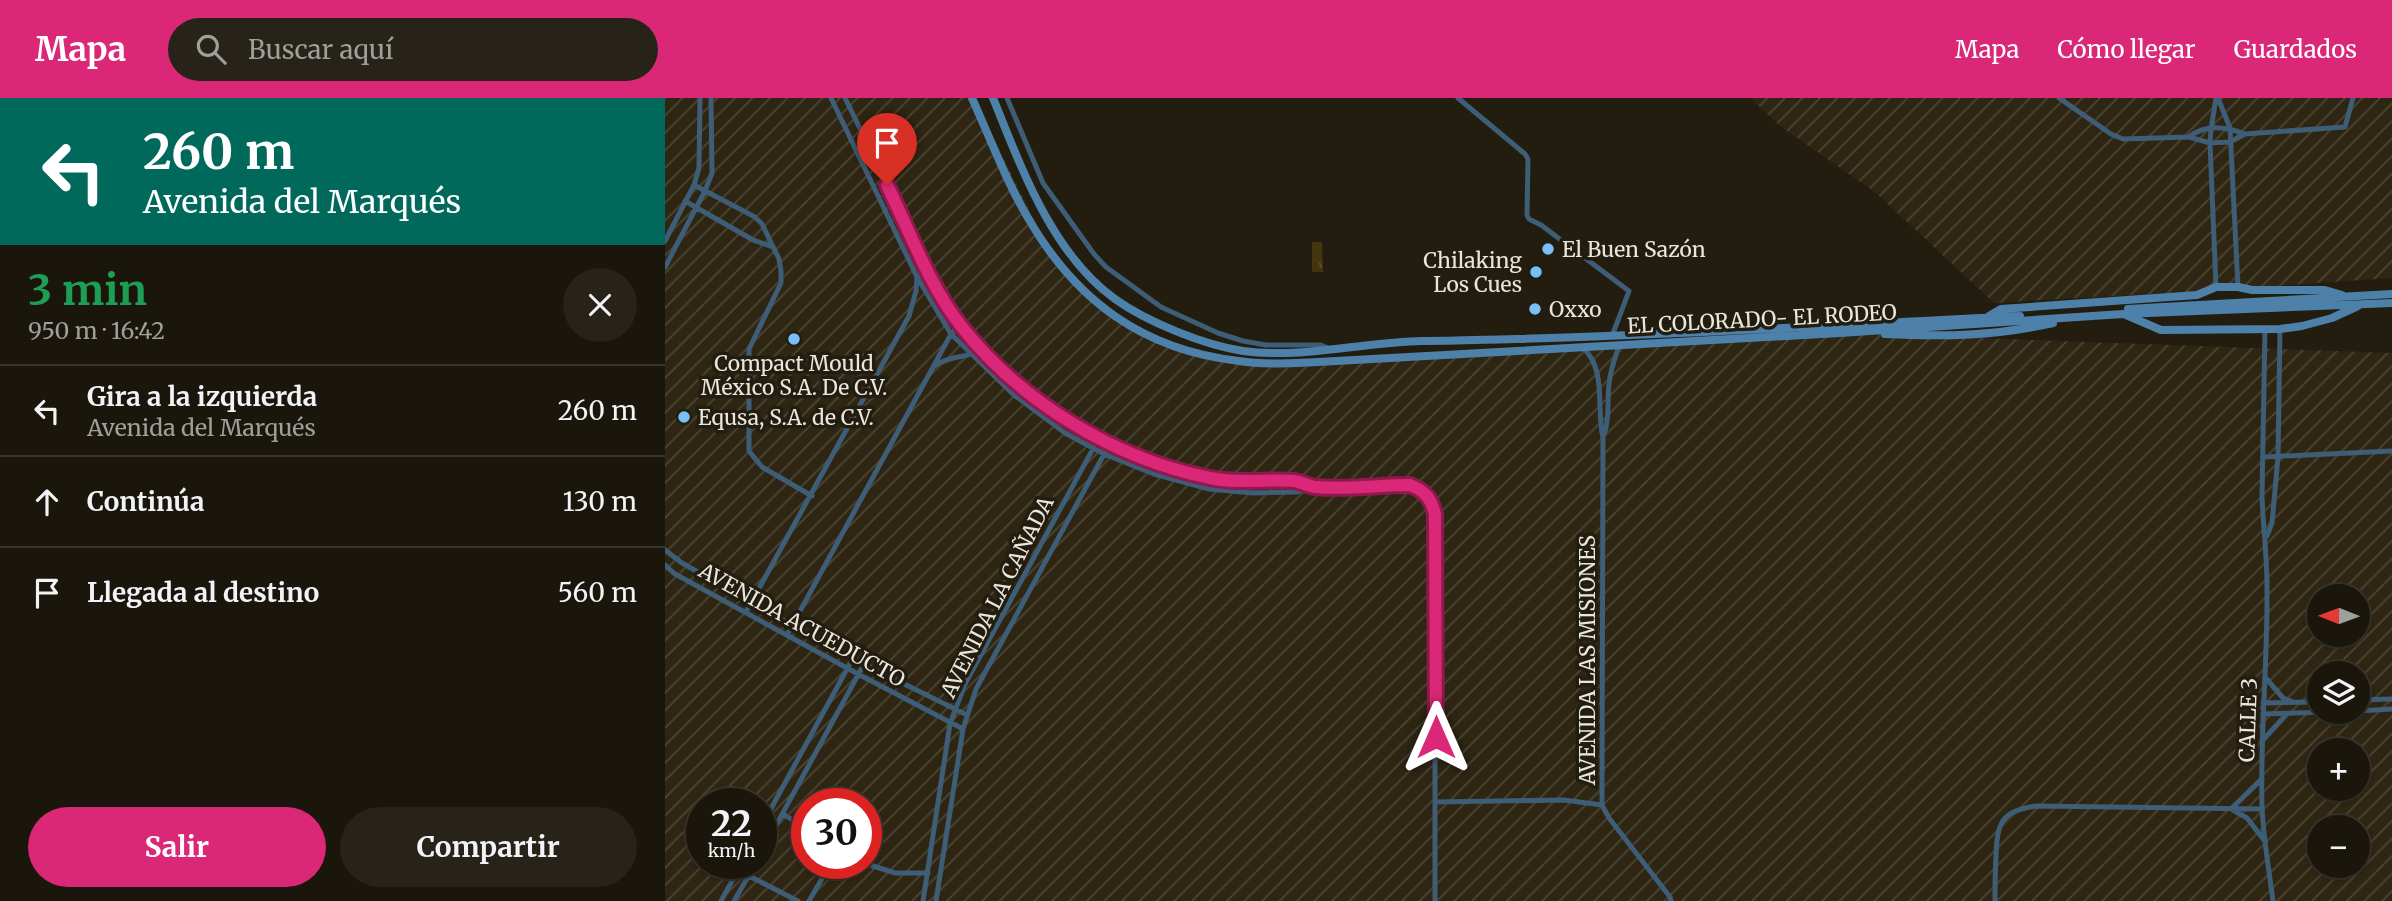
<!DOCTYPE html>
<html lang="es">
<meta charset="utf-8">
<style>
:root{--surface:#1a160b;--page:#272319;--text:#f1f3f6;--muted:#9f9f9d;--line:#38352c;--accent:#db2777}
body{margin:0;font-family:Merriweather,serif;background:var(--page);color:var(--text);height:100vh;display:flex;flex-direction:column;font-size:26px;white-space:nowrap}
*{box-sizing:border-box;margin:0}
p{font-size:23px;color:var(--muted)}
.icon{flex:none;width:38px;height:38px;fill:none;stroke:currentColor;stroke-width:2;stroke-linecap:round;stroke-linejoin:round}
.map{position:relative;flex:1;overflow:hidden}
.side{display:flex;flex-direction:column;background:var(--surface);width:665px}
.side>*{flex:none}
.hud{background:#00695c;color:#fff;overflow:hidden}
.needle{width:46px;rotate:271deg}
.controls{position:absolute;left:1642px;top:486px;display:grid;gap:14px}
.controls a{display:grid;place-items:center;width:63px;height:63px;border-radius:50%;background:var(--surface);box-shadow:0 2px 5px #0004,0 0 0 2px var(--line);font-size:35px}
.speed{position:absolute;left:21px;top:690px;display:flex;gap:14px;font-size:35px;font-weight:700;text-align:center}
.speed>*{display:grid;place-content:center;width:91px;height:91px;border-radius:50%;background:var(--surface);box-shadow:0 2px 5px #0004,0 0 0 2px var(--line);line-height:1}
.speed small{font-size:18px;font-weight:400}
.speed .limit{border:10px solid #d22;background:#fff;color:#111}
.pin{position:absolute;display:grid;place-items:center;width:60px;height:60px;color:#fff;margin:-72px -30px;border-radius:50% 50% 50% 0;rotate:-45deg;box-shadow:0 0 7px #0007}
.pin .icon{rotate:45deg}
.me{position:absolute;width:77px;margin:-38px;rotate:0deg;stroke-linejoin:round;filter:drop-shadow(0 0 5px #0008)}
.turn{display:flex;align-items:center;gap:24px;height:147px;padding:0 28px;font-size:32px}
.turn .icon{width:91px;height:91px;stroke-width:2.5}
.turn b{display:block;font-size:49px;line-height:60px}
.round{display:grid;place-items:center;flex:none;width:74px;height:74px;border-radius:37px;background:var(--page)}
.head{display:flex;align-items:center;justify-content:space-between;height:119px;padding:0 28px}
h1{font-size:42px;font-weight:700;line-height:52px;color:#1e9e55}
.button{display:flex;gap:14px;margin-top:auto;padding:14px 28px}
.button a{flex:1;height:80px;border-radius:42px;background:var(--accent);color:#fff;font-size:28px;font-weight:700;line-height:80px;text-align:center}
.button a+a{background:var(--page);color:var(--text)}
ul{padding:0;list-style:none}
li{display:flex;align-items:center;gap:21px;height:91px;padding:0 28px;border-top:2px solid var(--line)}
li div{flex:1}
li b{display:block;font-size:26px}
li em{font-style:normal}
header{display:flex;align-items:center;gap:42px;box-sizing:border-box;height:98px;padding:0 35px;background:var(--accent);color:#fff}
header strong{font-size:33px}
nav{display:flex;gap:38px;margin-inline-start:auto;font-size:24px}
.search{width:490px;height:63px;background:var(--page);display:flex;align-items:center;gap:18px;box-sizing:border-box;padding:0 24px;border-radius:38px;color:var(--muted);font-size:26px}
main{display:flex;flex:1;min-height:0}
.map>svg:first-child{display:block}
.industrial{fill:url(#industrial-furrows);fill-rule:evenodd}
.grass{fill:url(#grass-tufts)}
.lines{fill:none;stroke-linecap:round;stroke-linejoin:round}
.street{stroke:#3e5d77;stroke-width:5}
.secondary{stroke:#4e81aa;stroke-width:8}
.route-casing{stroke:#8e194d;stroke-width:18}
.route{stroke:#db2777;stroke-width:12}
.poi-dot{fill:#79bff8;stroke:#221d0f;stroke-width:2.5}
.labels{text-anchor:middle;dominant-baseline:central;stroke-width:7;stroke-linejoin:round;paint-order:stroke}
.poi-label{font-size:21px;fill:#e9e6dd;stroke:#221d0f;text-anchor:start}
.street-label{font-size:21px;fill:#e9e6dd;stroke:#221d0f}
</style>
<header>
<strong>Mapa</strong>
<div class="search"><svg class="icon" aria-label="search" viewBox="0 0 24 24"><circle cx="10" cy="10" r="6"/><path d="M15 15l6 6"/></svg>Buscar aquí</div>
<nav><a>Mapa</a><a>Cómo llegar</a><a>Guardados</a></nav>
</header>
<main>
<section class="side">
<div class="hud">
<div class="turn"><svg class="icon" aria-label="left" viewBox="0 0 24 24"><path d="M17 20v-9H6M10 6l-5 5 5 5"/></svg><div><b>260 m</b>Avenida del Marqués</div></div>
</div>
<div class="head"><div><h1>3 min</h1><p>950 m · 16:42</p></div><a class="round"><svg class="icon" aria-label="close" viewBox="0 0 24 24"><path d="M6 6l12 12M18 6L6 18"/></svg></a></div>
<ul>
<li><svg class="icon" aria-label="left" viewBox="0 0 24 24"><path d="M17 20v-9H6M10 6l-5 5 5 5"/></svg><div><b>Gira a la izquierda</b><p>Avenida del Marqués</p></div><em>260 m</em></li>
<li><svg class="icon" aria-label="ahead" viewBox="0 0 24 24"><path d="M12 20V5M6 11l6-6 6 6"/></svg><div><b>Continúa</b></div><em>130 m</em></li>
<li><svg class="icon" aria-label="arrive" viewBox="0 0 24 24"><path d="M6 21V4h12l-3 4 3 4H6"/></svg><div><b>Llegada al destino</b></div><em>560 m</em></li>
</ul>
<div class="button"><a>Salir</a><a>Compartir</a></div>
</section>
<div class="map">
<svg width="1727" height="803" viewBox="0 0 1727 803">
<defs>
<pattern id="industrial-furrows" width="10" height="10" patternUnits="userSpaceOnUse" patternTransform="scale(1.75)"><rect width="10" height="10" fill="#2e2613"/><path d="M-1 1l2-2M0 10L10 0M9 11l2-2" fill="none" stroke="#4c4635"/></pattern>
<pattern id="grass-tufts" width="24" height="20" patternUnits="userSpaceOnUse" patternTransform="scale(1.75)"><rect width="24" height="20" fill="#44350e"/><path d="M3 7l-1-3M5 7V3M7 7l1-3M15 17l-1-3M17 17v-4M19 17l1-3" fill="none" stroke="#5f5231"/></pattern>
</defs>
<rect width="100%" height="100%" fill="#221d0f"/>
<path class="industrial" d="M0,0H309L383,150L409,184L483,239L573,263L653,264L1175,235L1727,255V803H0ZM1654,499H1692V537H1654ZM1654,576H1692V614H1654ZM1654,653H1692V691H1654ZM37,705H96V765H37ZM142,705H201V765H142ZM1654,730H1692V768H1654Z
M1085,0H1727V180L1523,194L1329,205L1211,95L1115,28Z"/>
<path class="grass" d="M647,144H657L658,174H647Z"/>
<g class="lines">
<path class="street" d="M166,0L252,179L286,236L349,297L400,335L439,356L489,376L544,391L588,395L632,394L648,389L745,387C760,393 766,400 770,416V803
M180,0L279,202C335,289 444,365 547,381C581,386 617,378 648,389
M342,0L378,85L429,156L441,169L496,209L553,235L578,243L601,247H656L663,250
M793,0L860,56L863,61L862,117L864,121L876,127L964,193L947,238
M1394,0L1446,36L1458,41L1524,39L1545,45L1565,44L1580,36L1680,29L1688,0
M1553,0L1565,30L1573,189
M1524,39C1540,26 1562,29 1580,36
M29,87L90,119L97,126L114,161L116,173V185L84,251V353L97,369L147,398
M20,103L88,142L108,149
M0,143L29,87L34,70L35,0
M0,169L40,93L47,75L46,0
M1551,189L1545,45L1546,31L1551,0
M1600,231L1597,398C1598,428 1602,458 1602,488C1603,561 1595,634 1597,707C1598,739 1604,771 1608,803
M918,250C942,271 931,311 938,340L937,707L944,720L1005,799L1006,803
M271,267C288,256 301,262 315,250
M939,337C945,320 942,304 944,286C945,273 950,260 954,248
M1598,359L1727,353
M1602,438L1607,425L1613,359L1615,231
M0,452L17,465L87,505L199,566L302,617
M0,467L10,476L193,576L298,631
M81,514L244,218L251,193L252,179L263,172
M122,537L286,236L295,227
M1600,579L1618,600L1628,604
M1692,602L1727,601
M1598,605L1654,604
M1692,613L1727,611
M1598,616L1668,614
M1597,643L1621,617
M1597,681L1566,711L1582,720L1599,742
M771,704L899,702L937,707
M118,716L142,731
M96,729L188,560
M96,755L199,566
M199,765L230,775H263
M84,778L133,803
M56,803L77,765
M69,803L91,765
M144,803L166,765
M258,803L285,626L300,586L430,347
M271,803L298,631L311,591L444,347
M1330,803C1330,788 1330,774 1331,759C1332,725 1336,712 1372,708L1597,711"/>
<path class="secondary" d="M307,0C325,40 341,83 363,120C411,203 478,252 574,263C600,267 627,265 653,264L1175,235L1458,216L1727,205
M328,0C356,69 387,156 450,201C482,224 539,247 578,253C638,261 698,244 758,243C957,240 1156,228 1355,218
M1463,211L1727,196
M1461,217L1496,232L1615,231L1637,228L1667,220L1693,208
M1324,218L1336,211L1532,197L1551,189H1573L1587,192H1660L1677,197
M1220,236C1279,239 1330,238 1388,225"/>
</g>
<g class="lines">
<defs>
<path id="route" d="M222,87C245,134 264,187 296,228C356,304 450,361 545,380C573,386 601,381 629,383C636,384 643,388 650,389C681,392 714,387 745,387C760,393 766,400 770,416L771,639"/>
</defs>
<use href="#route" class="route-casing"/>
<use href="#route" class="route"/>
</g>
<g class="poi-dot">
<circle cx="883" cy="151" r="7"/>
<circle cx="871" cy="174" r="7"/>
<circle cx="870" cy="211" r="7"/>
<circle cx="129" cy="241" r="7"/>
<circle cx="19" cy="319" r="7"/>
</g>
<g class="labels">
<g class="poi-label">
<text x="897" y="151">El Buen Sazón</text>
<text x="857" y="162" text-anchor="end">Chilaking<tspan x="857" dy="24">Los Cues</tspan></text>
<text x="884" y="211">Oxxo</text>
<text x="129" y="265" text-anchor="middle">Compact Mould<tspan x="129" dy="24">México S.A. De C.V.</tspan></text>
<text x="33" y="319">Equsa, S.A. de C.V.</text>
</g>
<g class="street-label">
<text transform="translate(1097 221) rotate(-3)">EL COLORADO- EL RODEO</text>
<text transform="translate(332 499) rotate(-63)">AVENIDA LA CAÑADA</text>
<text transform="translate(137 527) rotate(29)">AVENIDA ACUEDUCTO</text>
<text transform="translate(922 562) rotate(-90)">AVENIDA LAS MISIONES</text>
<text transform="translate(1583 622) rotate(-88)">CALLE 3</text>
</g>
</g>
</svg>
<div class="controls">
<a><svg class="needle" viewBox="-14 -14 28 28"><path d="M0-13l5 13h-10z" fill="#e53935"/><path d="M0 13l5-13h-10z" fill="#9f9f9d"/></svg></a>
<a><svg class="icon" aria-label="layers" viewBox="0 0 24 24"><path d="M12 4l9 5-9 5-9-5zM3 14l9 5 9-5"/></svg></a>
<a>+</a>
<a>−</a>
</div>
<div class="speed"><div>22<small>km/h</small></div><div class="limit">30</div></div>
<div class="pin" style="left:222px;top:87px;background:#d93025"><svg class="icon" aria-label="arrive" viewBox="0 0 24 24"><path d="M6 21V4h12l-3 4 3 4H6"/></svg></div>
<svg class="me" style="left:771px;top:639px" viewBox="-20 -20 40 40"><path d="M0-17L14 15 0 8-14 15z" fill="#db2777" stroke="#fff" stroke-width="4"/></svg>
</div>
</main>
